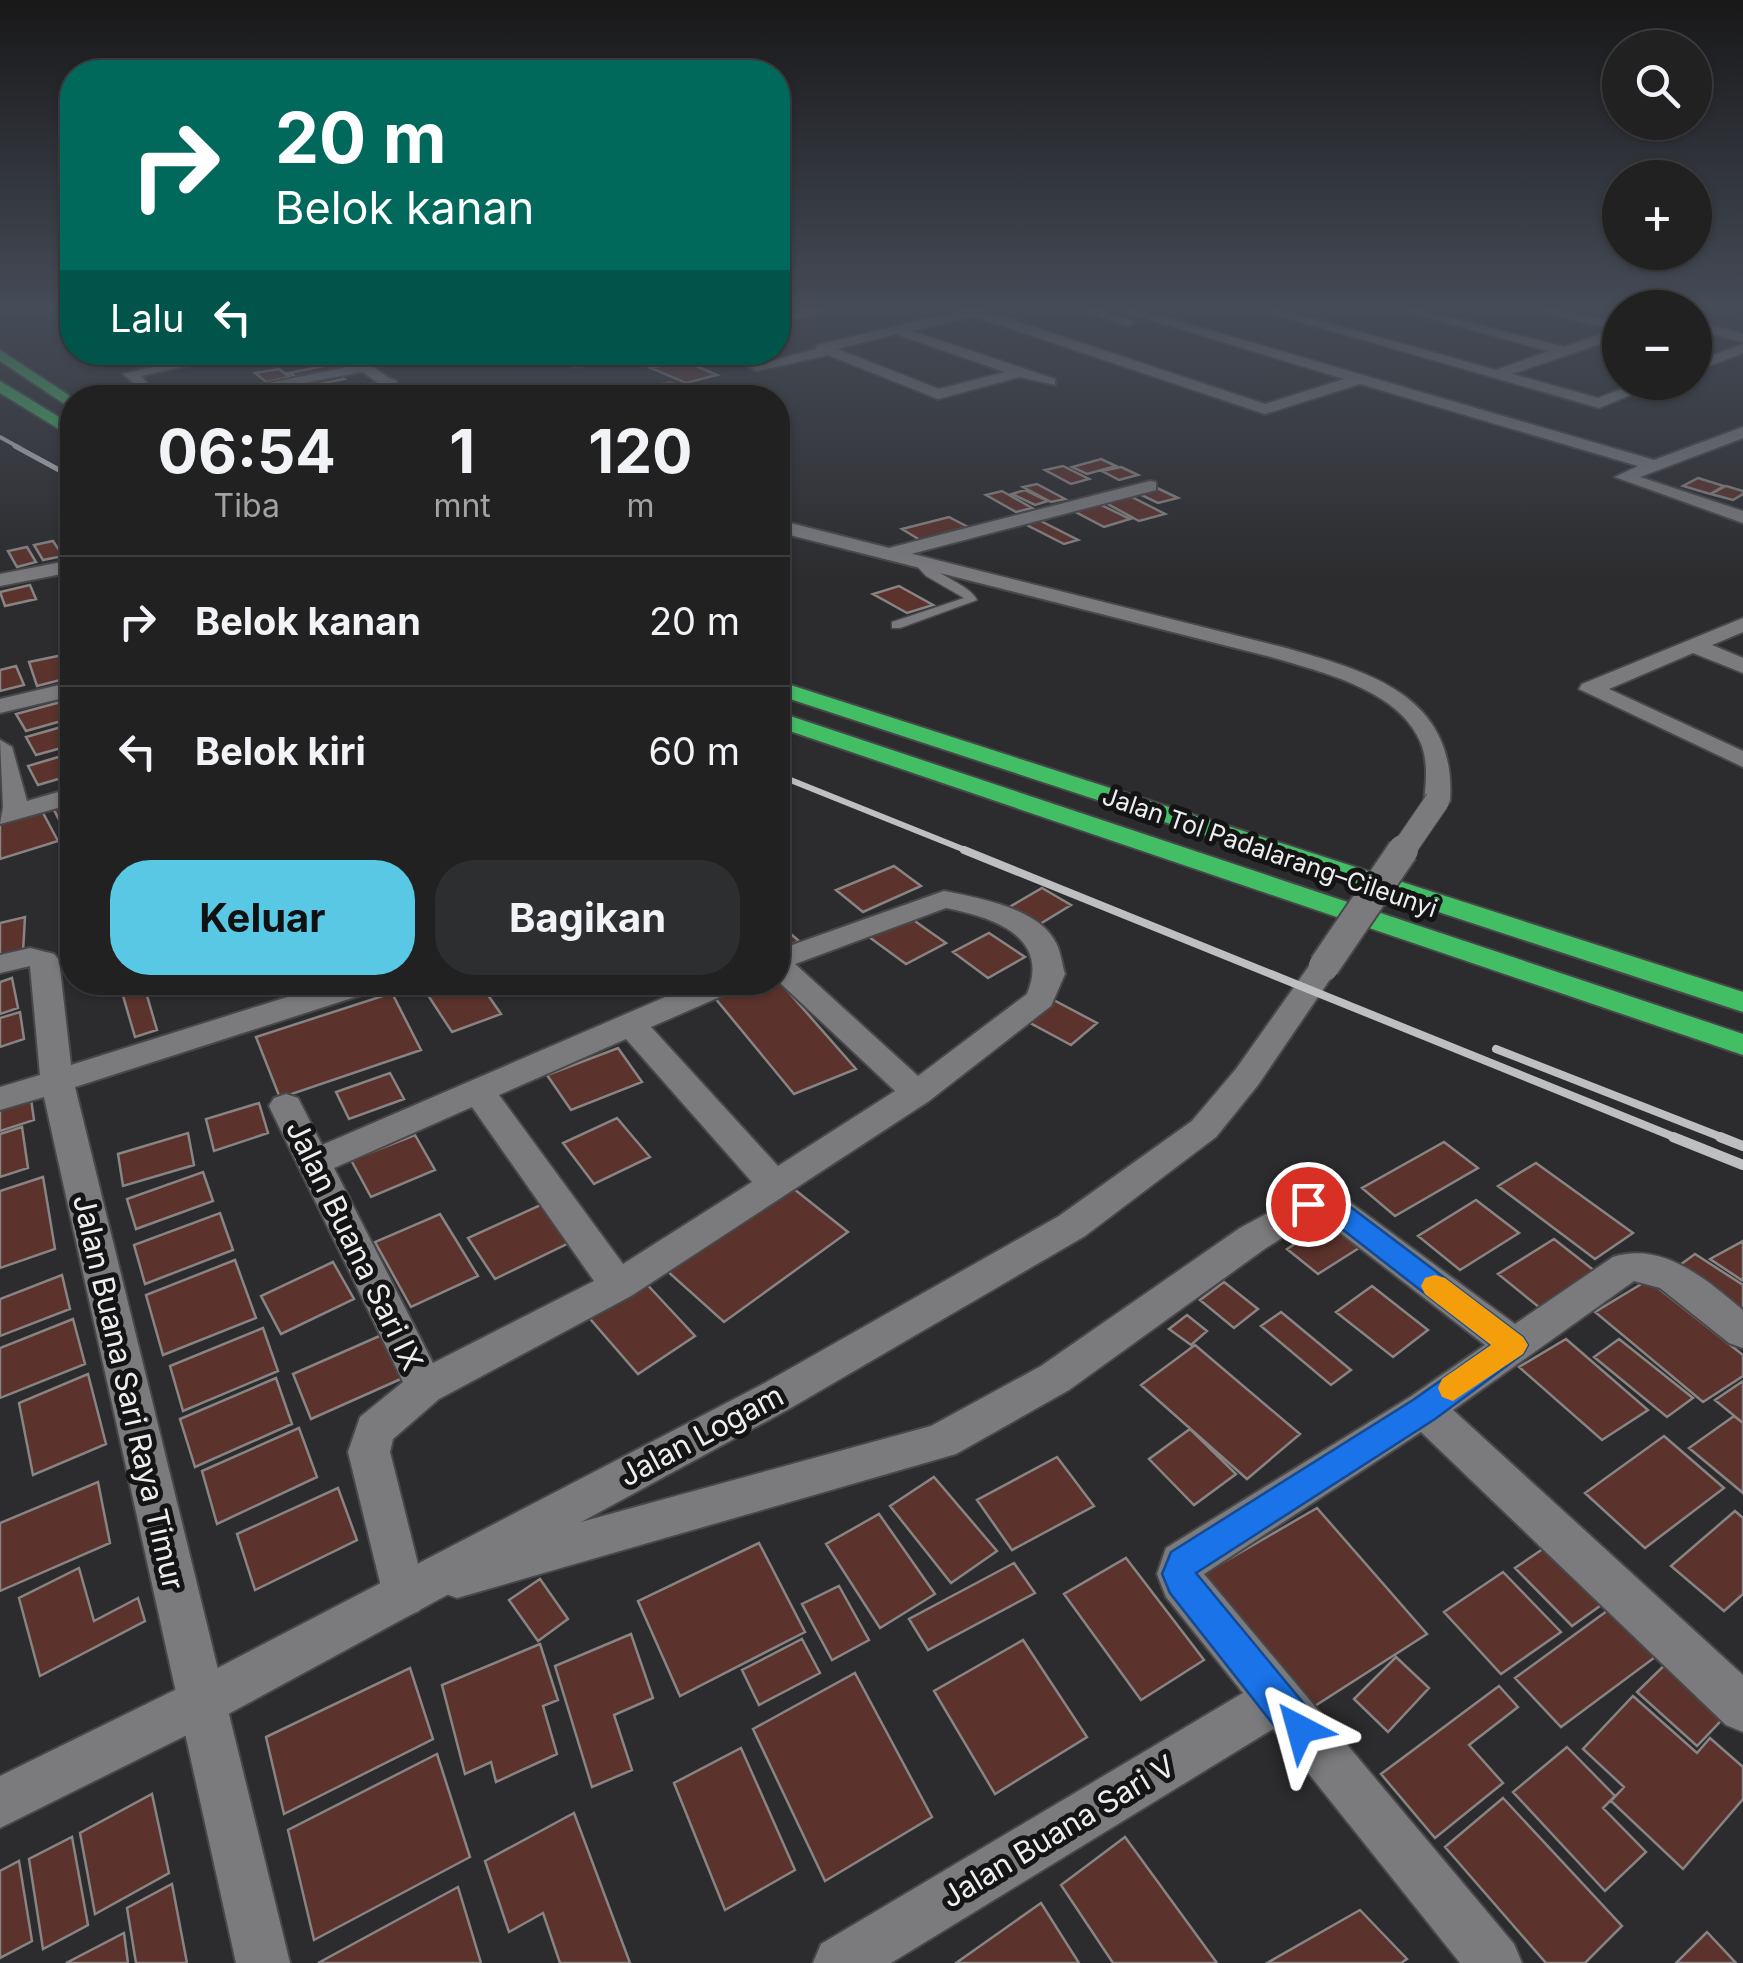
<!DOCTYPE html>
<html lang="id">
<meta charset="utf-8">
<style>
:root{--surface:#212122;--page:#2d2e2f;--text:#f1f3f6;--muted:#a2a3a5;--line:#3e3e40;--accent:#59c8e4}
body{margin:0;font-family:Inter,sans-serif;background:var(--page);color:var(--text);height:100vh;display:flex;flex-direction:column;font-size:38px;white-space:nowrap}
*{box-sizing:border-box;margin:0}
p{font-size:32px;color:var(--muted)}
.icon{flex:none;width:55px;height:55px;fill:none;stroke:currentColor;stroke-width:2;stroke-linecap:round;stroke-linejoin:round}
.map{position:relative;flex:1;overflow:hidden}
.drawer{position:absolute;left:60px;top:385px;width:730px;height:610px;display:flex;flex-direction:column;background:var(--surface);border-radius:40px;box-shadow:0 2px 8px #0004,0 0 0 2px var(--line)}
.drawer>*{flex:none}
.top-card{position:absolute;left:60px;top:60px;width:730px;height:305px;border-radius:40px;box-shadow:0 2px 8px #0004,0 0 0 2px var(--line);background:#00695c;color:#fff;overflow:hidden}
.fabs{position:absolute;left:1602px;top:30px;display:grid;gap:20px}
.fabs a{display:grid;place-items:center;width:110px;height:110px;border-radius:50%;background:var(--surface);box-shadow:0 2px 8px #0004,0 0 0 2px var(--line);font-size:50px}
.pin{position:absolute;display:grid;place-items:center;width:85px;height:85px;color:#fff;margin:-42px;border:5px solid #fff;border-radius:50%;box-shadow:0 2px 10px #0007}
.me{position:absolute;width:110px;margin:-55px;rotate:321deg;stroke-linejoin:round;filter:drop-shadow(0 0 8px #0008)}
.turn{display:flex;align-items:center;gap:35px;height:210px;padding:0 50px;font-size:45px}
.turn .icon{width:130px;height:130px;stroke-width:2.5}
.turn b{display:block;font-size:70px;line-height:85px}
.then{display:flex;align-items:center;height:95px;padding:0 50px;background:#0003;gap:20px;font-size:38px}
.eta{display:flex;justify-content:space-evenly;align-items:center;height:170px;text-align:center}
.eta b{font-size:60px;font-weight:700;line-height:70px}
.action{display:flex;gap:20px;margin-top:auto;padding:20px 50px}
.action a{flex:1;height:115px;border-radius:40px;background:var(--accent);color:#111;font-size:40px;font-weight:700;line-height:115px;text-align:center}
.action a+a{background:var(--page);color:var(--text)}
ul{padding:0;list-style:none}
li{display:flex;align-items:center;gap:30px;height:130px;padding:0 50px;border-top:2px solid var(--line)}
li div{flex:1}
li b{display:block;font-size:38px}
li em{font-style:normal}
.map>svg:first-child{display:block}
.building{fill:#5b322c;stroke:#888483;stroke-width:2.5}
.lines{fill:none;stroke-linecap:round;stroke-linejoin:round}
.lane-casing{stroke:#48484b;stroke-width:3}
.street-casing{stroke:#48484b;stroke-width:4}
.secondary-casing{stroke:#48484b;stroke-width:4}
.highway-casing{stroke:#48484b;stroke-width:4}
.lane{fill:#7b7b7e;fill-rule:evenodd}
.street{fill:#7b7b7e;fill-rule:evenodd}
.secondary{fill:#7b7b7e;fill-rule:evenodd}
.highway{fill:#42bf64;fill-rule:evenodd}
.rail-far4{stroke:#bebfc0;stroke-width:4}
.rail-far3{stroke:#bebfc0;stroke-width:5}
.rail-far2{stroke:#bebfc0;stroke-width:6}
.rail-far1{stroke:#bebfc0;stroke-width:8}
.rail{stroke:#bebfc0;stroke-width:10}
.secondary-bridge-far1-casing{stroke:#48484b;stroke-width:26;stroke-linecap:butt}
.secondary-bridge-casing{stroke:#48484b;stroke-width:34;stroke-linecap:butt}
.secondary-bridge-far1{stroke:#7b7b7e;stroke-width:24}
.secondary-bridge{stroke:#7b7b7e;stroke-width:30}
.route{fill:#1a73e8;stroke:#114b97;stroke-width:2.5}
.slow{fill:#f59e0b}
.labels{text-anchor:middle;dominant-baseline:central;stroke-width:10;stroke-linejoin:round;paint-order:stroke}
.street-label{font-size:25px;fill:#edeeef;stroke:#141415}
.near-street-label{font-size:30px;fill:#edeeef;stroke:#141415}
</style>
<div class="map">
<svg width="1743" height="1963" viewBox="0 0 1743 1963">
<rect width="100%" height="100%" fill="#2c2c2e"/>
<path class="building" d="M682,360L717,375L686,383L651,368Z
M333,364L340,368L298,378L289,373Z
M279,369L290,377L266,382L255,373Z
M337,375L344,379L310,386L316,390L302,393L290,384Z
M1101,459L1116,466L1087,474L1072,467Z
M1063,466L1089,479L1071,484L1045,470Z
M1121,467L1138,475L1119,480L1102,471Z
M1698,478L1724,486L1710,494L1683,486Z
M1037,484L1065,499L1051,502L1023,487Z
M1726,486L1743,491V494L1733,500L1711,494Z
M1155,487L1178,498L1158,503L1135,492Z
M1025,490L1048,501L1035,505L1012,494Z
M1002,491L1032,508L1016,512L986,495Z
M1130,496L1165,514L1139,521L1104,502Z
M1095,502L1130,519L1104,527L1070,509Z
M949,517L968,527L920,540L902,529Z
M1035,518L1078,540L1064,544L1021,522Z
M53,541L63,556L43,560L34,545Z
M27,547L36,562L17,567L8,551Z
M30,585L36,599L5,606L0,592Z
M899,586L933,605L907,613L873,594Z
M72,653V677L37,686L29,662Z
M16,666L24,685L0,691V670Z
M72,699V718L26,731L16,714Z
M72,724V745L36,755L26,737Z
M72,753V775L38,785L28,766Z
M72,803V840L70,841L53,808Z
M42,811L58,841L0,859V823Z
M894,866L921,886L863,912L836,890Z
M1042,888L1071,905L1035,927L1006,909Z
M25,917L23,952L0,957V923Z
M909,917L946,943L906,964L869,937Z
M778,923L799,941L778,951Z
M989,933L1025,957L988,978L953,952Z
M12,978L18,1008L0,1014V982Z
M778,980L856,1069L794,1094L715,998L757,982Z
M119,982H143L157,1030L135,1037Z
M479,982L501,1014L452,1032L420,983Z
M392,993L421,1050L280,1098L256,1037Z
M1048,997L1097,1023L1071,1045L1021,1018Z
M20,1012L24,1039L0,1047V1018Z
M618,1048L642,1082L571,1110L547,1075Z
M390,1073L404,1099L349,1119L336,1092Z
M31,1099L34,1120L0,1131V1109Z
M259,1103L268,1133L214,1151L206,1119Z
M617,1118L650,1157L594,1184L563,1143Z
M22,1127L28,1168L0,1177V1134Z
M188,1133L194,1165L123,1186L118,1154Z
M415,1135L435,1170L371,1197L351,1160Z
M1444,1142L1478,1168L1395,1216L1362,1188Z
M1536,1163L1633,1233L1595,1259L1498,1186Z
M203,1172L213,1201L136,1229L127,1199Z
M43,1177L55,1249L0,1268V1191Z
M789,1185L848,1232L724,1322L665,1269Z
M1476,1200L1519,1233L1460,1270L1418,1236Z
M547,1202L575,1240L495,1279L468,1238Z
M220,1213L233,1250L145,1284L134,1245Z
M440,1214L478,1276L411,1307L375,1242Z
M1327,1223L1359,1248L1318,1274L1287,1249Z
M1554,1239L1596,1272L1540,1308L1498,1274Z
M1743,1241V1281L1710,1259Z
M1695,1254L1743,1285V1327L1669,1273Z
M235,1260L256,1318L163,1355L146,1295Z
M333,1262L354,1299L281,1334L261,1296Z
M62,1275L70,1309L0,1336V1299Z
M641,1278L695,1336L638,1374L585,1313Z
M1648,1280L1743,1355V1376L1703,1402L1595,1312Z
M1224,1282L1258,1309L1234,1328L1200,1300Z
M1372,1286L1428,1330L1393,1357L1336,1312Z
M1281,1312L1351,1370L1331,1385L1261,1326Z
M1187,1315L1207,1331L1191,1345L1169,1329Z
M73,1319L85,1364L0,1398V1348Z
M263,1328L278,1371L183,1411L170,1366Z
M384,1334L403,1378L311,1419L293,1374Z
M1566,1339L1648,1410L1602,1440L1519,1367Z
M1619,1339L1693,1398L1667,1417L1594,1357Z
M1195,1345L1300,1434L1247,1479L1141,1385Z
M88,1374L106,1444L33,1475L19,1403Z
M276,1378L292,1424L195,1467L180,1419Z
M1743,1381V1423L1715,1400Z
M1734,1416L1743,1423V1493L1689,1448Z
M299,1428L317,1477L217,1524L202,1471Z
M1190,1429L1236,1474L1194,1505L1149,1459Z
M1664,1436L1724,1488L1645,1548L1585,1493Z
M1057,1457L1094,1506L1012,1550L977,1500Z
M934,1477L997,1551L951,1583L890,1506Z
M98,1482L110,1543L0,1591V1523Z
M338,1488L357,1540L255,1590L237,1534Z
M1317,1508L1427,1634L1296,1718L1191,1581Z
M1735,1511L1743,1518V1594L1724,1611L1671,1566Z
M879,1514L935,1594L880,1628L826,1544Z
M1553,1542L1611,1598L1572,1626L1515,1568Z
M759,1543L805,1632L680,1696L638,1601Z
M1126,1558L1204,1660L1141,1700L1064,1594Z
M1014,1563L1035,1593L928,1650L909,1619Z
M79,1568L94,1621L138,1598L145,1621L40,1676L19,1598Z
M1503,1572L1561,1632L1501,1674L1444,1612Z
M540,1579L568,1619L538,1641L509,1600Z
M839,1586L869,1640L832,1660L802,1604Z
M1618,1603L1666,1649L1561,1727L1515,1678Z
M631,1634L653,1698L614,1715L632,1770L592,1787L555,1666Z
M802,1639L820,1673L759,1705L742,1670Z
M1023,1640L1087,1737L995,1794L934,1691Z
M540,1644L558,1700L543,1706L557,1754L496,1782L491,1762L465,1774L442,1685Z
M1675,1655L1734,1707L1697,1746L1637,1692Z
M1396,1657L1429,1688L1388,1732L1354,1699Z
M410,1668L433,1739L284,1814L266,1737Z
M855,1673L932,1817L825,1881L753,1729Z
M1499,1686L1518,1707L1469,1745L1503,1783L1435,1838L1381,1774Z
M1633,1696L1697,1753L1710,1738L1743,1767V1799L1683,1869L1611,1801L1624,1787L1583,1749Z
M1567,1747L1615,1796L1603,1808L1646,1852L1605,1891L1513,1792Z
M741,1748L795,1870L725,1910L674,1783Z
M437,1754L470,1857L314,1940L288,1830Z
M152,1794L169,1873L95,1914L80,1833Z
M1503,1798L1622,1926L1585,1963H1546L1445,1847Z
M574,1813L630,1963H560L543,1913L509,1932L485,1861Z
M72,1837L88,1925L43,1949L29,1859Z
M1125,1837L1217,1963H1113L1061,1885Z
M19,1861L32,1941L0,1958V1871Z
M172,1884L187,1963H136L127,1908Z
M458,1887L481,1963H318Z
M1041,1903L1079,1963H956Z
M1360,1910L1407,1959L1401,1963H1267Z
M1707,1932L1736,1963H1676Z
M124,1933L128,1963H66Z"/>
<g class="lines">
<defs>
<path id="lane" d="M915,560H923C938,576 970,585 977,600L900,628H892V622L964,598L926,576L913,562Z"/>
<path id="street" d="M64,306H72V314L67,313Z
M818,306H843L778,323V315Z
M981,306H995L988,312L1265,404L1344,379L1105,306H1126L1654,460L1743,427V438L1640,477L1743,511V523L1615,477L1638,466L1360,384L1265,414L973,316L912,331L1055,379V385L1020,377L938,399L828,355L756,371L749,367L816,349L817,345ZM896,334L1005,372L939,389L837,349Z
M1070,306H1090L1135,322L1128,326Z
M1246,306H1267L1496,370L1549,351L1385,306H1407L1564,347L1612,330L1525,306H1548L1620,324V337L1512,374L1598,398L1640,382H1662L1599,408Z
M1657,306H1673L1674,308H1657Z
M1695,321L1743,334V342L1695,329Z
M1743,344V353L1695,371V362Z
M217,352H248L141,376L147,383L139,388L123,374Z
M546,352H565L578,358L631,352L576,367Z
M366,363L371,364V370L254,393L246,388Z
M392,379L397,381V387L348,398H316Z
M670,382L675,384V390L645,398H617Z
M1150,481L1156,482V490L888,560L878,554L881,550Z
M72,560V572L0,586V574Z
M1743,618V632L1712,645L1743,658V673L1693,653L1609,689L1743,751V767L1579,689L1582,684Z
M72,682V696L0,713V699Z
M0,740L12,747L27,801L72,788V804L0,824L3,807Z
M944,891C978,898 1039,908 1056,943C1061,952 1062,964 1065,974L1051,1006L929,1101L631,1296L439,1399L393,1439L390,1452L426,1596L419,1611L403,1618L387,1611L348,1452L360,1417L403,1382L269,1106L274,1098L286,1094L298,1098L322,1145L700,982H742L738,989L651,1027L778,1166L895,1091L778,981V950ZM946,908C992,917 1051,936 1027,994L918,1076L795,964ZM626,1039L752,1182L623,1264L499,1095ZM472,1107L594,1281L433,1363L334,1168Z
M30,948L54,954L59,960L71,1065L335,982H384L380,989L75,1087L290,1963H236L44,1097L0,1110V1087L40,1075L30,966L0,973V955Z
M1309,1191L1343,1197L1515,1324L1613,1257C1663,1241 1707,1280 1743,1310V1348L1729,1343L1660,1288L1634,1281L1453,1410L1743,1675V1732L1726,1725L1421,1432L1204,1574L1514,1944L1522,1963H1460L1273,1729L891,1963H813L821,1944L1243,1693L1166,1597L1157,1574L1166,1548L1410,1397L1485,1345L1321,1218H1314L1266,1248L1069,1390L956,1454L457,1598L441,1592L435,1577L441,1562L457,1556L931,1426L1041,1366L1240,1228Z"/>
<path id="secondary" d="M335,352H352L417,398H399Z
M778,520L1286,648C1370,672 1457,696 1450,801L1446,806H1428L1424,801C1426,783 1428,764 1422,746C1402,690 1321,672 1271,657L778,532Z
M1324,957L1334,959L1339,966L1258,1085L1216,1137L1085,1236L789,1409L219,1719L0,1828V1776L185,1685L761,1385L1059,1216L1192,1121L1236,1069L1314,959Z"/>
<path id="highway" d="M0,350L73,398L72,409L0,361Z
M0,381L72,425V437L0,393Z
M778,681L1743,992V1012L778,695Z
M778,712L1743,1034V1055L778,727Z"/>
</defs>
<use href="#lane" class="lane-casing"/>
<use href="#street" class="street-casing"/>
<use href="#secondary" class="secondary-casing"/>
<use href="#highway" class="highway-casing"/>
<use href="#lane" class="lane"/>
<use href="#street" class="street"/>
<use href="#secondary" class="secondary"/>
<use href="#highway" class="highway"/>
<path class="rail-far4" d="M0,437L20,448"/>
<path class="rail-far3" d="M15,446L72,477"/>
<path class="rail-far2" d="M778,775L970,852"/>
<path class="rail-far1" d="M964,850L1679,1139
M1496,1049L1726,1139"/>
<path class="rail" d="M1673,1137L1743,1165
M1720,1137L1743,1146"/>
<defs>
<path id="secondary-bridge-far1" d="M1402,852L1437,801"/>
<path id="secondary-bridge" d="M1324,966L1403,850"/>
</defs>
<use href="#secondary-bridge-far1" class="secondary-bridge-far1-casing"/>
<use href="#secondary-bridge" class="secondary-bridge-casing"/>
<use href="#secondary-bridge-far1" class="secondary-bridge-far1"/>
<use href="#secondary-bridge" class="secondary-bridge"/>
</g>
<linearGradient id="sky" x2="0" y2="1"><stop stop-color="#181819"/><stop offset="0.53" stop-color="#454b57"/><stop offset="1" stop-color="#454b57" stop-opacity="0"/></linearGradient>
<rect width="1743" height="581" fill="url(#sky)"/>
<path class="route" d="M1308,1193L1340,1199L1523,1337L1528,1345L1523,1354L1435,1419L1196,1573L1314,1716L1319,1729L1314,1742L1300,1747L1287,1742L1170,1593L1162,1574L1171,1552L1413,1400L1491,1345L1324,1215L1299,1211L1295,1204L1299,1196Z"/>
<path class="slow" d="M1435,1275L1445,1278L1523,1337L1528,1345L1523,1354L1453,1401L1442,1397L1438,1388L1442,1379L1491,1345L1425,1294L1421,1286L1425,1278Z"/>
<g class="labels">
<g class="street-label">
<text transform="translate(1270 852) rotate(19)">Jalan Tol Padalarang–Cileunyi</text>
</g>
<g class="near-street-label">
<text transform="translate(355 1245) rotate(64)">Jalan Buana Sari IX</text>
<text transform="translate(129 1392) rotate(77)">Jalan Buana Sari Raya Timur</text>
<text transform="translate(701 1435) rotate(-28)">Jalan Logam</text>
<text transform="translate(1058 1831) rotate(-31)">Jalan Buana Sari V</text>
</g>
</g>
</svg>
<div class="fabs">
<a><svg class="icon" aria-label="search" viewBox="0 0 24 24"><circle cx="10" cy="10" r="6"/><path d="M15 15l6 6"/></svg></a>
<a>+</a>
<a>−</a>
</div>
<div class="pin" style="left:1308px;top:1204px;background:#d93025"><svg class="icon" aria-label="arrive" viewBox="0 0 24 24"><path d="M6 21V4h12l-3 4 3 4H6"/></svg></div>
<svg class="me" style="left:1300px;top:1729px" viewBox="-20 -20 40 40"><path d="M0-17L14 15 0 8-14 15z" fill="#1a73e8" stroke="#fff" stroke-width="4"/></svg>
<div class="top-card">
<div class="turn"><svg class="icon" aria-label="right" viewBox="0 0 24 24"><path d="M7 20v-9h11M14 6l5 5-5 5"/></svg><div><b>20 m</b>Belok kanan</div></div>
<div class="then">Lalu<svg class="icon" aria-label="left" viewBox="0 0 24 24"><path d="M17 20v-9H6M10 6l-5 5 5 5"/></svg></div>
</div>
<section class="drawer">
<div class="eta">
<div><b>06:54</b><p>Tiba</p></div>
<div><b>1</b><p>mnt</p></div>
<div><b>120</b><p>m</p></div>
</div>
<ul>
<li><svg class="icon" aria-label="right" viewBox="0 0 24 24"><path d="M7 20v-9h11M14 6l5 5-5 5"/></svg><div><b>Belok kanan</b></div><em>20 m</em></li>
<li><svg class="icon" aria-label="left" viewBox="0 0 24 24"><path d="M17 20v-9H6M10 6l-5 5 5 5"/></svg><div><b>Belok kiri</b></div><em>60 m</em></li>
</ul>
<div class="action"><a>Keluar</a><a>Bagikan</a></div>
</section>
</div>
